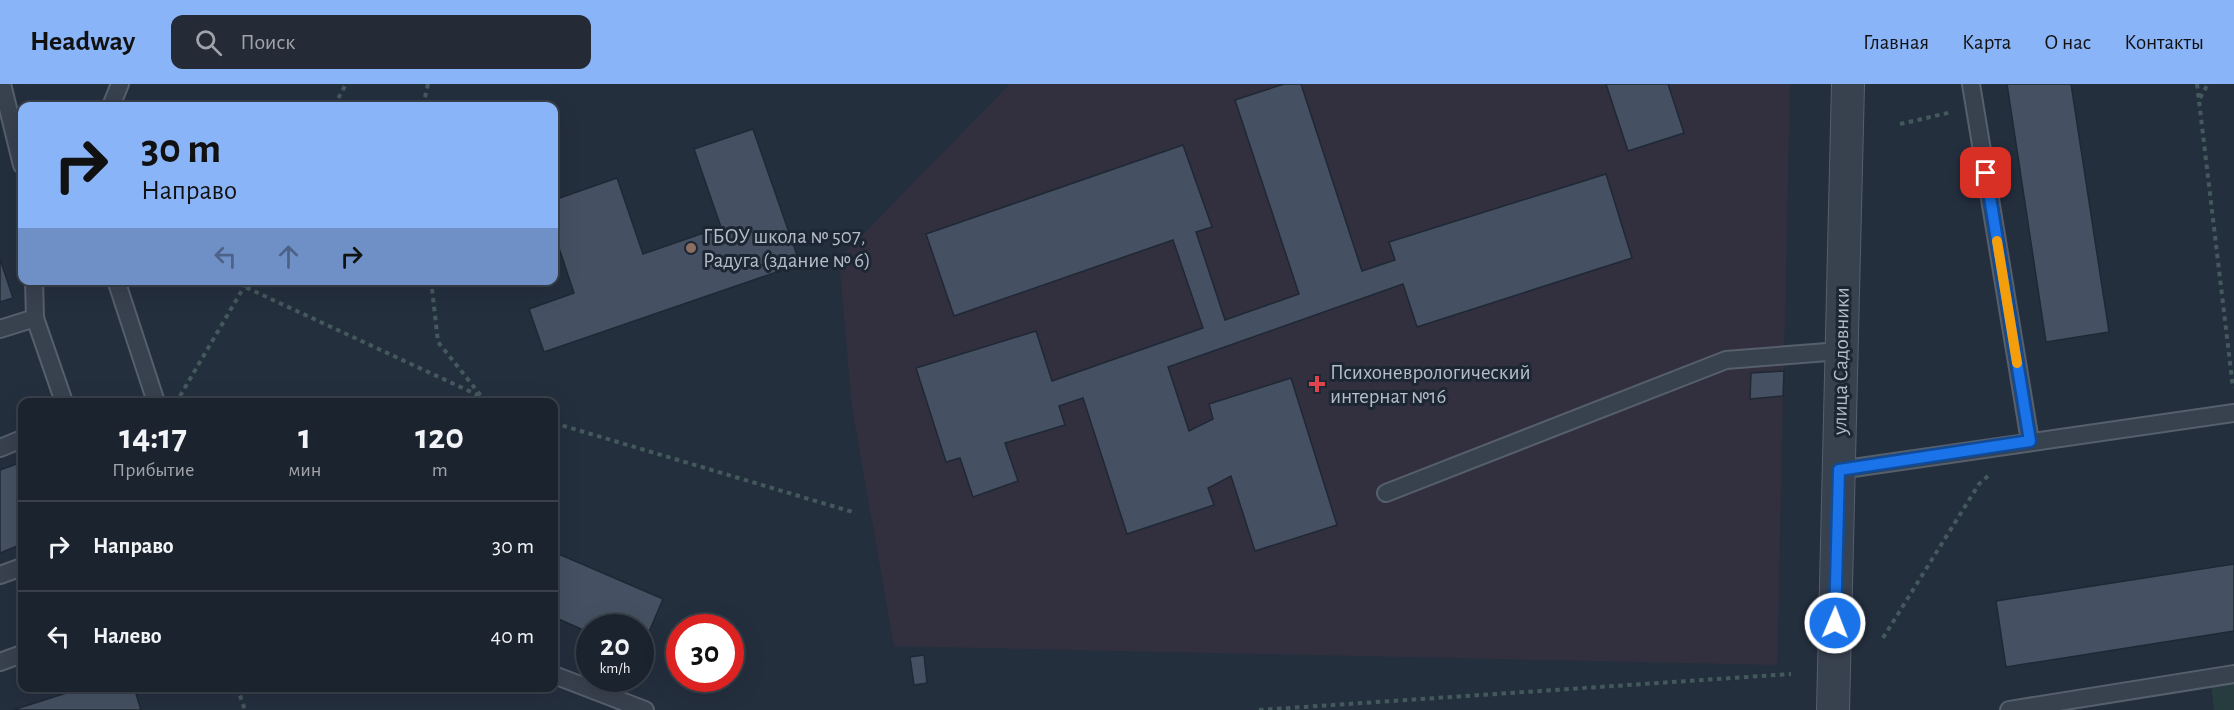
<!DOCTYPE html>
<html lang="ru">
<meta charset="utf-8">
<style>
:root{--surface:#1b232e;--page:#242b36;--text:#f1f3f6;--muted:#a0a4aa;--line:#39404a;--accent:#8ab4f8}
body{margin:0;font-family:"Alegreya Sans",sans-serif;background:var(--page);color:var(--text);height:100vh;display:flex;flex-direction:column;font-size:22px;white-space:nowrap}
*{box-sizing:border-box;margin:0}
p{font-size:20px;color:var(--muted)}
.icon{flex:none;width:33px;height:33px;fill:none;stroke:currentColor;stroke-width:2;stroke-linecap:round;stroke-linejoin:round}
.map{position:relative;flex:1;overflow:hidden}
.drawer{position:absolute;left:18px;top:314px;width:540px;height:294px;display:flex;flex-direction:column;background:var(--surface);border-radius:12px;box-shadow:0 6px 24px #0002,0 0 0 2px var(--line)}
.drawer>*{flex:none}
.guide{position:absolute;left:18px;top:18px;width:540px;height:183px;border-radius:12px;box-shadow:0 6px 24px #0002,0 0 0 2px var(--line);background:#8ab4f8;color:#111;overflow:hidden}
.speed{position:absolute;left:576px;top:530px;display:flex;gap:12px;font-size:30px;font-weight:700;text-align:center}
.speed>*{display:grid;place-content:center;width:78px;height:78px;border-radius:50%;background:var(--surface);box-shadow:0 6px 24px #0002,0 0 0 2px var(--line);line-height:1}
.speed small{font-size:15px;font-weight:400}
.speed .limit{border:9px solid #d22;background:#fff;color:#111}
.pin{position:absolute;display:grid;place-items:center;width:51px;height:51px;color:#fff;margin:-26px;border-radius:12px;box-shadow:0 3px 9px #0006}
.me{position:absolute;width:66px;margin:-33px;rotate:1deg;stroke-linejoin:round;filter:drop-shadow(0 0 4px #0008)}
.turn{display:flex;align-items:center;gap:21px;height:126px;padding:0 24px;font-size:27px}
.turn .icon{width:78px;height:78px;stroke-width:2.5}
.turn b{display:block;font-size:42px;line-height:51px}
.lanes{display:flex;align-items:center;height:57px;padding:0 24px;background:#0003;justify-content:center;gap:30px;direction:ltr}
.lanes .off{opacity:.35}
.eta{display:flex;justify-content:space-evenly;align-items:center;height:102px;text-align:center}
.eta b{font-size:36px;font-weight:600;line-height:42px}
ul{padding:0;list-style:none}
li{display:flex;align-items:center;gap:18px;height:90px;padding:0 24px;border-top:2px solid var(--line)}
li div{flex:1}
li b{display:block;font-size:22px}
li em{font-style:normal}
header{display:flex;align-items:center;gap:36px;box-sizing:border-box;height:84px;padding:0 30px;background:var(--accent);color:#111}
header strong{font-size:28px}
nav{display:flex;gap:33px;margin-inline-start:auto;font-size:21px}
.search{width:420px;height:54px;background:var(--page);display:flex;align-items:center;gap:15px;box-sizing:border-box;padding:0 21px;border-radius:12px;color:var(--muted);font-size:22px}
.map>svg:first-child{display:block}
.medical{fill:#32303f}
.green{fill:#263c3f}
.building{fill:#455162;stroke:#1f2835;stroke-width:1.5}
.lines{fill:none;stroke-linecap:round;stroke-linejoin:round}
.service-casing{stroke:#565f6c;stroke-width:20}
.minor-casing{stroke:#565f6c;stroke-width:34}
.path{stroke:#44595c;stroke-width:4;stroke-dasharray:4.5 4.5;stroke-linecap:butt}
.service{stroke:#38414e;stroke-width:16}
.minor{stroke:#38414e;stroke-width:32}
.route-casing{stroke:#114b97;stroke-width:15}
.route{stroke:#1a73e8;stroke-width:10}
.slow{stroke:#f59e0b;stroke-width:10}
.education-dot{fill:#8d6e63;stroke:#1d2633;stroke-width:2}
.health-dot{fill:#e0444e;stroke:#1d2633;stroke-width:2}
.labels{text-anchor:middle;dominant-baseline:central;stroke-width:6;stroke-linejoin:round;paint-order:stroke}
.poi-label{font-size:21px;fill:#b4bcc9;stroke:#1d2633;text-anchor:start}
.street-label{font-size:21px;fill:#b4bcc9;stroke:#1d2633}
</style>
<header>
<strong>Headway</strong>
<div class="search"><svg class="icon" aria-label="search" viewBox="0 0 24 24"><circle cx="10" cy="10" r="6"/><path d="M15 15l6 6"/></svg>Поиск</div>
<nav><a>Главная</a><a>Карта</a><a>О нас</a><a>Контакты</a></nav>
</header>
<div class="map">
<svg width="2234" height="626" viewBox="0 0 2234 626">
<rect width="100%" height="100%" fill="#242f3e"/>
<path class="medical" d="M1010,0H1790L1777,581L894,562L852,323L839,175Z"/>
<path class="green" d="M2234,597V626H2214L2211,600Z"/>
<path class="building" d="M1284,0H1301L1362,187L1395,176L1389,158L1606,90L1632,174L1417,243L1403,200L1168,283L1189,347L1213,335L1209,320L1291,294L1337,441L1255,467L1231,392L1208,404L1214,421L1127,450L1083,314L1059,322L1065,341L1005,359L1018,397L973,413L960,374L946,378L916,284L1036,247L1052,297L1203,244L1173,156L954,232L926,150L1183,61L1212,143L1196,148L1225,236L1299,210L1235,16Z
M1606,0H1668L1684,49L1628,67Z
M2007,0H2071L2109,248L2046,258Z
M753,45L800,180L544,268L529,225L574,209L554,149V116L617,94L643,170L721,143L694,65Z
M0,175L13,214L0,218Z
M1784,287L1783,312L1750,315L1751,289Z
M22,378V460L0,469V386Z
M554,468L663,515L640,569V543H590V549L554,533Z
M2234,480V547L2006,583L1996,517Z
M924,571L927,599L914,601L910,573Z
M85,603H134L141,626H13Z"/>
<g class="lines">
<defs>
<path id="service" d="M2,0L22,81
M1971,0L2030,357
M111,22L120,0
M116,196L156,318
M35,234L64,318
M0,245L35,234L34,196
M0,364L22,355
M1839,386L2234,329
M1386,409L1726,276L1840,267
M0,491L22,483
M0,578L22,570
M554,591L645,626
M2009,626L2234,590"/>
<path id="minor" d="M1833,626L1848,0"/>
</defs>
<use href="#service" class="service-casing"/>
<use href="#minor" class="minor-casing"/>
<path class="path" d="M2197,0L2233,304
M2200,14L2208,0
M334,22L346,0
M423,22L428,0
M1900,40L1952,28
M230,196L482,313
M431,196L438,258L482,313L495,318
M180,312L248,196
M554,339L856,429
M1883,554L1979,400L1988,392
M237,603L245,626
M1259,626L1791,590"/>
<use href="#service" class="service"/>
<use href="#minor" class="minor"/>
</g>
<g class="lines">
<defs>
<path id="route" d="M1835,539L1839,386L2030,357L1986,89"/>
</defs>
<use href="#route" class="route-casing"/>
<use href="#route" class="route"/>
<path class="slow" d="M1997,157L2017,279"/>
</g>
<circle class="education-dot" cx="691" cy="164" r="6"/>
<path class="health-dot" d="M1314 291h6v6h6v6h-6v6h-6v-6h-6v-6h6z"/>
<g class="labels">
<g class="poi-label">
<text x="703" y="152">ГБОУ школа № 507,<tspan x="703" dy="24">Радуга (здание № 6)</tspan></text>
<text x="1330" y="288">Психоневрологический<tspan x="1330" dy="24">интернат №16</tspan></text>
</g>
<g class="street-label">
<text transform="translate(1841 277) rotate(-89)">улица Садовники</text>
</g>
</g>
</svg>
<div class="speed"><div>20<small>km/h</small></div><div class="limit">30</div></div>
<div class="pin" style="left:1986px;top:89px;background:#d93025"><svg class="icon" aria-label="arrive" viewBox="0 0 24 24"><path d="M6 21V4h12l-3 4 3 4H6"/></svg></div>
<svg class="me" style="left:1835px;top:539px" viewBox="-20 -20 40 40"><circle r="17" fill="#1a73e8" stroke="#fff" stroke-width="3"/><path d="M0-11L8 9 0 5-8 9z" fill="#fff"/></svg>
<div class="guide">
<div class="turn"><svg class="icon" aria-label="right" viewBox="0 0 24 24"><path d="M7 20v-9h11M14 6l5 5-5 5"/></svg><div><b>30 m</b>Направо</div></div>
<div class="lanes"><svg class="icon off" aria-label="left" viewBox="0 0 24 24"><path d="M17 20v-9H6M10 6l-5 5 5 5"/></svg><svg class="icon off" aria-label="ahead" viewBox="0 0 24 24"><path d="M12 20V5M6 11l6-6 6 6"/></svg><svg class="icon" aria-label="right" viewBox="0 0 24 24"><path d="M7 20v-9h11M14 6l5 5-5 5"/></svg></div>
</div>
<section class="drawer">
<div class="eta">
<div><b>14:17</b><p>Прибытие</p></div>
<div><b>1</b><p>мин</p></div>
<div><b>120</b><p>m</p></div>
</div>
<ul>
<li><svg class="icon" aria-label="right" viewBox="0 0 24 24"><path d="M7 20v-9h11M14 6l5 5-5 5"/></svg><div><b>Направо</b></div><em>30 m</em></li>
<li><svg class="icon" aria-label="left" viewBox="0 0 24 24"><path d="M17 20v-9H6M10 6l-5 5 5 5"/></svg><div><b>Налево</b></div><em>40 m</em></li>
</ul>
</section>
</div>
